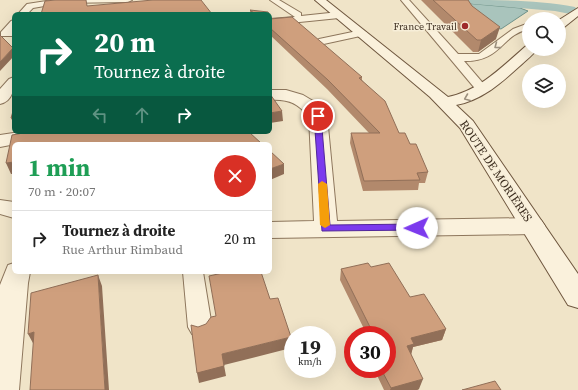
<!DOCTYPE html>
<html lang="fr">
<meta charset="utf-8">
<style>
:root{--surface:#fff;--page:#f6f6f6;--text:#222;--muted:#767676;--line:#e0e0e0}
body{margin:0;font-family:"Source Serif 4",serif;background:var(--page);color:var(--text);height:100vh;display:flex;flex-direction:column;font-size:15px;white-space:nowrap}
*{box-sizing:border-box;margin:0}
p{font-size:13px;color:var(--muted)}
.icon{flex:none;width:22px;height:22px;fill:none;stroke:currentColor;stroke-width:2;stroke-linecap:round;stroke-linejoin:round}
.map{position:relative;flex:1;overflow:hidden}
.sheet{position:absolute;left:12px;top:142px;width:260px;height:132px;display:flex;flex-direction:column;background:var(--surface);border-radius:6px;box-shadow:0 4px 16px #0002}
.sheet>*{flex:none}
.hud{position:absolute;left:12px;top:12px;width:260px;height:122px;border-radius:6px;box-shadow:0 4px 16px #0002;background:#0b6e4f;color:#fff;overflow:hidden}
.controls{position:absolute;left:522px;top:12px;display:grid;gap:8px}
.controls a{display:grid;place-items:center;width:44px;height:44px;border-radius:50%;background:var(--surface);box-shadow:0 4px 16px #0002;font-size:20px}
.speed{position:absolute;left:284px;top:326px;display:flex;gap:8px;font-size:20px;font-weight:700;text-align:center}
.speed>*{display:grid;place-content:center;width:52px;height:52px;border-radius:50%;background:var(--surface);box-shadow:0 4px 16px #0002;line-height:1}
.speed small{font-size:10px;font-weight:400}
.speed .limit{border:6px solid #d22;background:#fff;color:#111}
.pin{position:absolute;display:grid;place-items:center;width:34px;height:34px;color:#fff;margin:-17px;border:2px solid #fff;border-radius:50%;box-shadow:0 1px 4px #0007}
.me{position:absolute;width:44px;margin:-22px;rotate:269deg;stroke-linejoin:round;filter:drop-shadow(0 0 3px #0008)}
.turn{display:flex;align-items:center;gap:14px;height:84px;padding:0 16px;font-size:18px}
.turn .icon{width:52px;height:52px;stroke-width:2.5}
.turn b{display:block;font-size:28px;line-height:34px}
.lanes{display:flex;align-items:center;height:38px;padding:0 16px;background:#0003;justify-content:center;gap:20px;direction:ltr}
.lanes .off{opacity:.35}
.round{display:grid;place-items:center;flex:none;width:42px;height:42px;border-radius:21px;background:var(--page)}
.head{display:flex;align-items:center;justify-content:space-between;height:68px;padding:0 16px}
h1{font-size:24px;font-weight:700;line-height:30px;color:#1e9e55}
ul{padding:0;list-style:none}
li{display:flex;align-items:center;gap:12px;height:56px;padding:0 16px;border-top:1px solid var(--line)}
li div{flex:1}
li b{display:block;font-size:15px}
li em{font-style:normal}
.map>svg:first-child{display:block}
.water{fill:#a9c4bc;stroke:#6f938a}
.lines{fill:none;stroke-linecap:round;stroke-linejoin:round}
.canal{fill:#a9c4bc;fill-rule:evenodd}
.service-casing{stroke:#8d765c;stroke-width:2}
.minor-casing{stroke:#8d765c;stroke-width:2}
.secondary-casing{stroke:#6f573f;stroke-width:2}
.service{fill:#faf1dc;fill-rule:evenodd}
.minor{fill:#faf1dc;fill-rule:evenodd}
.secondary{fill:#faf1dc;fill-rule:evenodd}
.wall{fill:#b2896c}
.shaded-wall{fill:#916f58}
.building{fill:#cf9f7d;stroke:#916f58}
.oneway{stroke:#9c907e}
.route{fill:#7c3aed;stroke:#51269a}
.slow{fill:#f59e0b}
.poi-dot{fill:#9e2a2b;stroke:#f7eed8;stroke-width:1.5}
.labels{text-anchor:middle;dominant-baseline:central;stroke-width:3;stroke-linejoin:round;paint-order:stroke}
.far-poi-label{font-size:10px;fill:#3d2e20;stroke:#f7eed8;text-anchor:end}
.street-label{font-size:12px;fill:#3d2e20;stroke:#f7eed8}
</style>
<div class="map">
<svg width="578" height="390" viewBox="0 0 578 390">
<rect width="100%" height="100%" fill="#f0e4c8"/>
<path class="water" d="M464,3L520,8L528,11L501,29L491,27Z"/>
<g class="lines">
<path class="canal" d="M467,0C503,0 540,0 575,7L577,10L575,13L570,14L555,11L474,4L469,3Z"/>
<defs>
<path id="service" d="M53,0H132L128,2L62,3L33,8L27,14H18L27,4Z
M270,0H279L301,13V16L339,12L343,15L339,18L270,25V19L295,17Z
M401,0H409L458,54H479L513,29L529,23V29C501,35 501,62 464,61L488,89L482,93L478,92Z
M14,20L12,30H14V36H1V32L11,21Z
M362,30L367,33L365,35L319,45L314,42L319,39Z
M183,272H203L212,327L208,334L200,337L192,334L188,327Z"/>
<path id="minor" d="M14,77C14,89 13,101 0,104V89L9,79Z
M270,90H286L303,95L313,101L327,116L337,221L533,218L541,220L545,226L541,232L533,234L270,238V222L314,221L309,117C298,103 288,99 270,100Z
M20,132H61L58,136L52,137L0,147V135Z
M0,200L14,202V218L0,214Z
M14,263V272H30L28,283L19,390H0V285L8,265Z"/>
<path id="secondary" d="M315,0H326L448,97C479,91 503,66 526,46H529V49H537C533,55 527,59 522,64C502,82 483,100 456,105L473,121L578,274V308L568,305L460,128L430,97Z
M578,8V16L563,28L559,29V20Z"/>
</defs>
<use href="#service" class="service-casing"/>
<use href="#minor" class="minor-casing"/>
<use href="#secondary" class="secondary-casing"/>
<use href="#service" class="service"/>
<use href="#minor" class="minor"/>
<use href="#secondary" class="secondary"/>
</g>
<path class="wall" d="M421,0H468L472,6L496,39L478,52H473Z
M250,10L269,14H250Z
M270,19L362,77V80L399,133L410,144L428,172L425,183H419L418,190L363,191L350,143L351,133H369L327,89L270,35Z
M371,267L410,297L446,329L442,340L413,347L411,354L419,389L417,390H384L374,369H387V335H367L340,280L341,269Z"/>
<path class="shaded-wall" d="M500,27L496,39L478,52L481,40Z
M13,48L14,50V56L0,71V62Z
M282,111L283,121L270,123V113Z
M14,117V124L11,118Z
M14,162V174H11L6,163Z
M284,164V174L270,180V169Z
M98,275L102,286L109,390H105Z
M446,329L442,340L413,347L411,355L407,346L411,338Z
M34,332V345L28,334Z
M291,337V348L224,365L226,376L199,383L197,373L222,354Z
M423,379L419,389L417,390H390L391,388Z"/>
<path class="building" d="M56,0H86L87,6L153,0H201L212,14H41L45,1Z
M433,0H468L472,6L500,27L481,40H477Z
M250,10L268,12L269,14H255Z
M292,17L362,77L359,78L385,101L399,133H405L410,144H416L428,172L417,173L420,180L364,181L351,133H380L328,80L270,28V19Z
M0,35L13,48L0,62Z
M270,94L282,111L270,113Z
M14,108V117L11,118Z
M29,132H249L262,144H143V143L140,144H14V162L6,163L12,135Z
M270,151L284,164L270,169Z
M368,263L371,267L389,263L410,297L424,294L446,329L411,338L414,344L407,346L423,379L391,388L381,369H387V335H374L341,269Z
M227,272H261L270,299L278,298L291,337L222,354L224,366L197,373L191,325L198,327L206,324L211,317L216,316L209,276Z
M98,275L105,390H30L31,375L34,332L28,334L31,293Z
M495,381L501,390H462Z"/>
<defs><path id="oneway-chevron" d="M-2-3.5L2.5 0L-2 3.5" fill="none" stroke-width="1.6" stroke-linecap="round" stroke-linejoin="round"/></defs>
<g class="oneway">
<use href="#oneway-chevron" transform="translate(497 46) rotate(143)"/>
<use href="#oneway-chevron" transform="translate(467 98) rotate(158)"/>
</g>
<path class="route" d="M318,114L321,116L330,225L417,224L422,228L420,230L322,231L314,116Z"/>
<path class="slow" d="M322,181L327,184L330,225L325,228L320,225L318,184Z"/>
<circle class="poi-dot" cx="465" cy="26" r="4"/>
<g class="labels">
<g class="far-poi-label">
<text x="457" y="26">France Travail</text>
</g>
<g class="street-label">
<text transform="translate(496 171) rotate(56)">ROUTE DE MORIÈRES</text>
</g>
</g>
</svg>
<div class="controls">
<a><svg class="icon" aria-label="search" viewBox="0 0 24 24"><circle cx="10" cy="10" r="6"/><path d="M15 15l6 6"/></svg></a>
<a><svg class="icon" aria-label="layers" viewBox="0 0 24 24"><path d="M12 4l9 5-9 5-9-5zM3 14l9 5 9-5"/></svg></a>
</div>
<div class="speed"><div>19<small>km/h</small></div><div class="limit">30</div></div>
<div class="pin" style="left:318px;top:116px;background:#d93025"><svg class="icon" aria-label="arrive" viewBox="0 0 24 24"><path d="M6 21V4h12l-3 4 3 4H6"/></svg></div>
<svg class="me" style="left:417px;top:228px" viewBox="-20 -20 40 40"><circle r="19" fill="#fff"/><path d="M0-13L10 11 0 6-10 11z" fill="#7c3aed"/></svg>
<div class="hud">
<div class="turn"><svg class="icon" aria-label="right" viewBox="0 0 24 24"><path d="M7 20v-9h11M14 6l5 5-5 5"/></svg><div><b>20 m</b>Tournez à droite</div></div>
<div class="lanes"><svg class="icon off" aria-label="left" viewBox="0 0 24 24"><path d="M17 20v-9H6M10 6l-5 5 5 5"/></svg><svg class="icon off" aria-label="ahead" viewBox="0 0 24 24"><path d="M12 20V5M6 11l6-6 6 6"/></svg><svg class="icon" aria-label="right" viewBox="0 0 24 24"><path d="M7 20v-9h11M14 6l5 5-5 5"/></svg></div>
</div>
<section class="sheet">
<div class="head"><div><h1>1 min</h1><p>70 m · 20:07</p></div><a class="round" style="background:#d93025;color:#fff"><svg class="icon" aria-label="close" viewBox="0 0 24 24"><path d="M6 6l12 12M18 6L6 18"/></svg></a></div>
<ul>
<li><svg class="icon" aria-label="right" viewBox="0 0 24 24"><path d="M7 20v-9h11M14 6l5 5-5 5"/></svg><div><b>Tournez à droite</b><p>Rue Arthur Rimbaud</p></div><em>20 m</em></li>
</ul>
</section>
</div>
